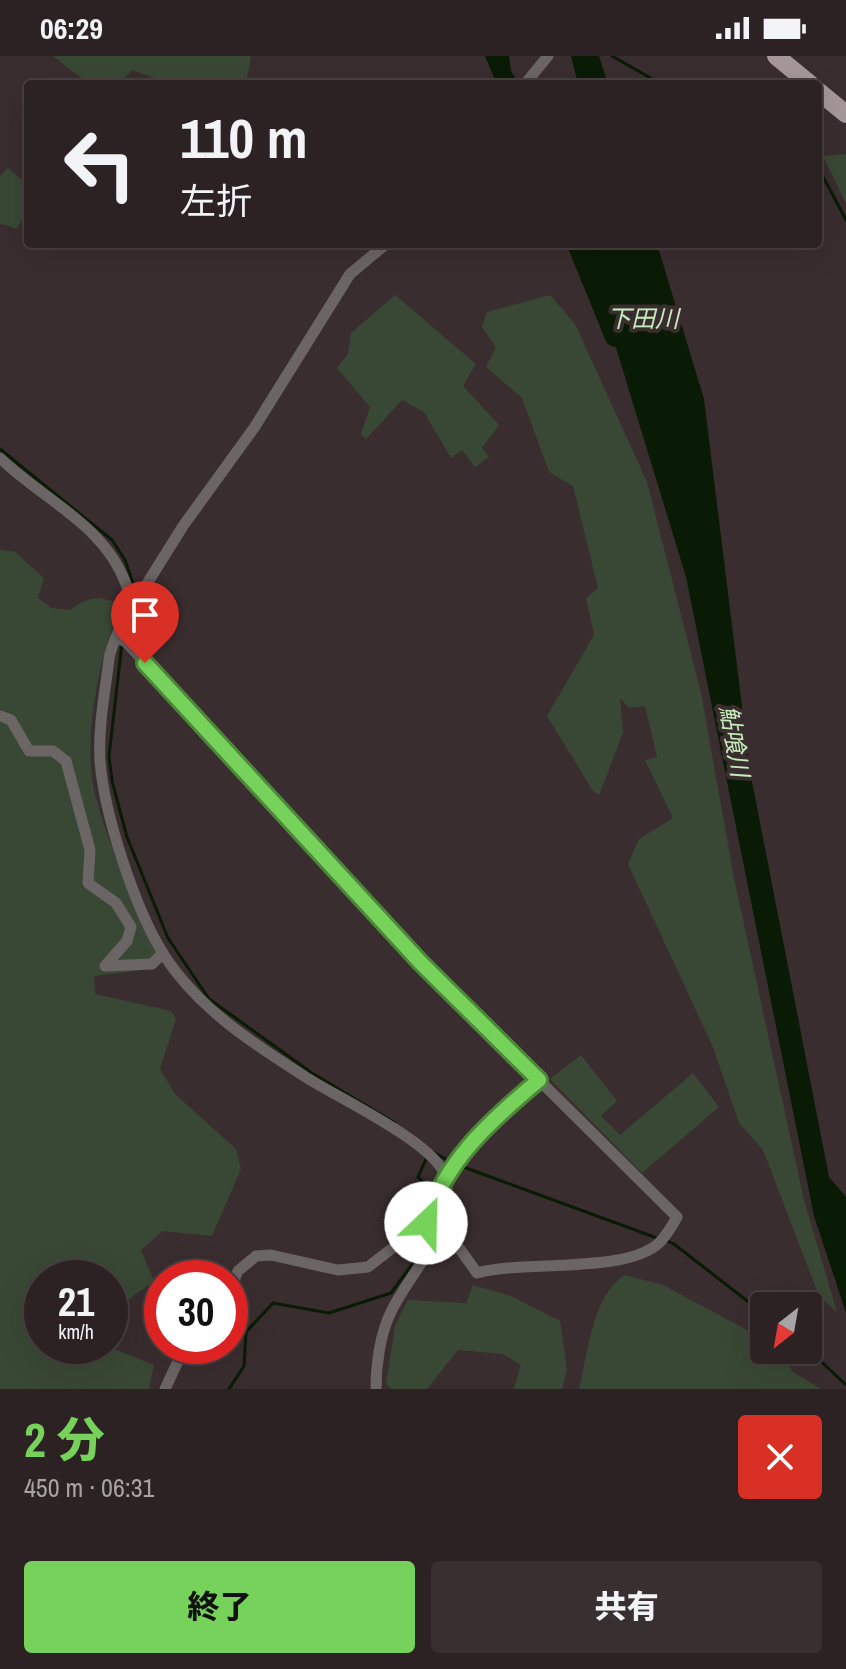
<!DOCTYPE html>
<html lang="ja">
<meta charset="utf-8">
<style>
:root{--surface:#2c2223;--page:#382f30;--text:#f1f3f6;--muted:#a6a4a6;--line:#483f41;--accent:#76d25a}
body{margin:0;font-family:"Archivo Narrow","Noto Sans JP",sans-serif;background:var(--page);color:var(--text);height:100vh;display:flex;flex-direction:column;font-size:30px;white-space:nowrap}
*{box-sizing:border-box;margin:0}
p{font-size:26px;color:var(--muted)}
.icon{flex:none;width:44px;height:44px;fill:none;stroke:currentColor;stroke-width:2;stroke-linecap:round;stroke-linejoin:round}
.map{position:relative;height:1333px;overflow:hidden}
.side{display:flex;flex-direction:column;background:var(--surface);flex:1}
.side>*{flex:none}
.banner{position:absolute;left:24px;top:24px;width:798px;height:168px;border-radius:8px;box-shadow:0 8px 32px #0002,0 0 0 2px var(--line);background:#2c2223;color:var(--text);overflow:hidden}
.needle{width:52px;rotate:211deg}
.fabs{position:absolute;left:750px;top:1236px;display:grid;gap:16px}
.fabs a{display:grid;place-items:center;width:72px;height:72px;border-radius:8px;background:var(--surface);box-shadow:0 8px 32px #0002,0 0 0 2px var(--line);font-size:40px}
.speed{position:absolute;left:24px;top:1204px;display:flex;gap:16px;font-size:40px;font-weight:700;text-align:center}
.speed>*{display:grid;place-content:center;width:104px;height:104px;border-radius:50%;background:var(--surface);box-shadow:0 8px 32px #0002,0 0 0 2px var(--line);line-height:1}
.speed small{font-size:20px;font-weight:400}
.speed .limit{border:12px solid #d22;background:#fff;color:#111}
.pin{position:absolute;display:grid;place-items:center;width:68px;height:68px;color:#fff;margin:-82px -34px;border-radius:50% 50% 50% 0;rotate:-45deg;box-shadow:0 0 8px #0007}
.pin .icon{rotate:45deg}
.me{position:absolute;width:88px;margin:-44px;rotate:24deg;stroke-linejoin:round;filter:drop-shadow(0 0 6px #0008)}
.turn{display:flex;align-items:center;gap:28px;height:168px;padding:0 24px;font-size:36px}
.turn .icon{width:104px;height:104px;stroke-width:2.5}
.turn b{display:block;font-size:56px;line-height:68px}
.round{display:grid;place-items:center;flex:none;width:84px;height:84px;border-radius:8px;background:var(--page)}
.head{display:flex;align-items:center;justify-content:space-between;height:136px;padding:0 24px}
h1{font-size:48px;font-weight:800;line-height:60px;color:var(--accent)}
.button{display:flex;gap:16px;margin-top:auto;padding:16px 24px}
.button a{flex:1;height:92px;border-radius:8px;background:var(--accent);color:#111;font-size:32px;font-weight:800;line-height:92px;text-align:center}
.button a+a{background:var(--page);color:var(--text)}
.status{display:flex;justify-content:space-between;align-items:center;height:56px;padding:0 40px;background:var(--surface);direction:ltr}
.status svg{height:22px;fill:currentColor}
.map>svg:first-child{display:block}
.green{fill:#394834}
.water{fill:#091b05}
.lines{fill:none;stroke-linecap:round;stroke-linejoin:round}
.stream{stroke:#091b05;stroke-width:3}
.river{stroke:#091b05;stroke-width:20}
.street{stroke:#6c6566;stroke-width:11}
.primary{stroke:#a69899;stroke-width:18}
.route-casing{stroke:#4d883a;stroke-width:20}
.route{stroke:#76d25a;stroke-width:14}
.labels{text-anchor:middle;dominant-baseline:central;stroke-width:8;stroke-linejoin:round;paint-order:stroke}
.water-label{font-size:24px;font-style:italic;fill:#c5ecba;stroke:#3a2d2f}
</style>
<div class="status"><b>06:29</b><svg viewBox="0 0 49 12"><path d="M0 12V9h3v3zM5 12V6h3v6zM10 12V3h3v9zM15 12V0h3v12zM26 1h20v11H26zM47 4h2v5h-2z"/></svg></div>
<div class="map">
<svg width="846" height="1333" viewBox="0 0 846 1333">
<rect width="100%" height="100%" fill="#3a2d2f"/>
<path class="green" d="M53,0H251L246,28H171L132,14L119,28H89Z
M846,98V148L823,100Z
M8,112L28,129V154L16,173L0,167V120Z
M395,239L476,308L463,330L499,369L482,392L489,401L475,411L462,394L451,402L424,356L402,344L366,383L361,378L370,351L337,312L348,298L351,277Z
M550,239L575,268L647,426L701,637L734,822L804,1144L837,1256L819,1240L763,1094L739,1067L713,991L628,808L639,783L673,762L645,704L657,701L645,650L629,652L620,642L623,677L599,739L593,735L547,660L594,579L586,542L598,532L573,430L549,416L522,342L486,311L496,291L482,271L487,256Z
M0,494L15,496L44,522L38,542L51,552L70,554C91,540 98,539 121,549C99,600 81,688 96,742C110,795 136,847 158,897L144,914L94,920L95,938L171,955L176,963L160,1013L175,1038L236,1093L241,1113L212,1180L163,1175L141,1194L154,1225L110,1257V1222H42V1290H107L154,1309L149,1333H0Z
M581,999L617,1045L601,1060L620,1079L693,1017L719,1051L642,1117L550,1023Z
M625,1219L663,1229L764,1283V1294L786,1295L791,1315L821,1333H579C588,1298 592,1239 625,1219Z
M473,1229L511,1240L560,1265L567,1314L562,1333H514L521,1309L503,1298L458,1294L427,1333H392L386,1328L395,1270L408,1244L466,1247Z"/>
<path class="water" d="M485,0H509L511,15L519,28H497Z
M571,0H599L608,28H578Z
M576,188H657L704,343L750,715L829,1121L846,1141V1257L814,1160L686,521L598,233Z"/>
<g class="lines">
<path class="stream" d="M612,0L661,28
M818,111L846,164
M0,393L112,484L125,504L135,533
M125,580L135,545
M122,587L109,700L112,725L127,781L168,882L209,943L312,1017L395,1067
M433,1096L451,1106
M427,1101L418,1121L432,1137
M458,1109L657,1182
M665,1184L674,1188L764,1258
M808,1293L846,1329
M229,1333L244,1310L246,1276L273,1247L329,1257L391,1237L416,1203L433,1171L439,1147L437,1144"/>
<path class="river" d="M577,188L615,281"/>
<path class="street" d="M525,28L548,0
M0,402C43,444 104,468 126,528C135,553 113,578 109,603C105,636 98,671 100,705C104,758 135,853 164,899C197,951 252,987 304,1020C334,1040 436,1087 445,1120C460,1171 410,1215 391,1256C380,1278 376,1309 376,1333
M130,543L143,534L183,470L254,372L350,218L386,188
M116,581L126,586L420,906L677,1161C672,1170 666,1180 659,1187C626,1218 522,1204 477,1217L457,1189L440,1176
M0,660L11,664L29,695H53L66,705L90,794L88,827L116,847L131,871L127,885L105,910L152,908L163,897
M446,1121L473,1085L539,1024
M230,1233L238,1215L256,1200L271,1199L338,1214L368,1211L399,1187L421,1176L433,1143L446,1125
M165,1333L185,1290"/>
<path class="primary" d="M776,0L810,28
M818,35L846,58"/>
</g>
<g class="lines">
<defs>
<path id="route" d="M145,607L420,906L539,1024C490,1065 444,1106 426,1167"/>
</defs>
<use href="#route" class="route-casing"/>
<use href="#route" class="route"/>
</g>
<g class="labels">
<g class="water-label">
<text x="643" y="262">下田川</text>
<text transform="translate(735 685) rotate(80)">鮎喰川</text>
</g>
</g>
</svg>
<div class="fabs">
<a><svg class="needle" viewBox="-14 -14 28 28"><path d="M0-13l5 13h-10z" fill="#e53935"/><path d="M0 13l5-13h-10z" fill="#a6a4a6"/></svg></a>
</div>
<div class="speed"><div>21<small>km/h</small></div><div class="limit">30</div></div>
<div class="pin" style="left:145px;top:607px;background:#d93025"><svg class="icon" aria-label="arrive" viewBox="0 0 24 24"><path d="M6 21V4h12l-3 4 3 4H6"/></svg></div>
<svg class="me" style="left:426px;top:1167px" viewBox="-20 -20 40 40"><circle r="19" fill="#fff"/><path d="M0-13L10 11 0 6-10 11z" fill="#76d25a"/></svg>
<div class="banner">
<div class="turn"><svg class="icon" aria-label="left" viewBox="0 0 24 24"><path d="M17 20v-9H6M10 6l-5 5 5 5"/></svg><div><b>110 m</b>左折</div></div>
</div>
</div>
<section class="side">
<div class="head"><div><h1>2 分</h1><p>450 m · 06:31</p></div><a class="round" style="background:#d93025;color:#fff"><svg class="icon" aria-label="close" viewBox="0 0 24 24"><path d="M6 6l12 12M18 6L6 18"/></svg></a></div>
<div class="button"><a>終了</a><a>共有</a></div>
</section>
